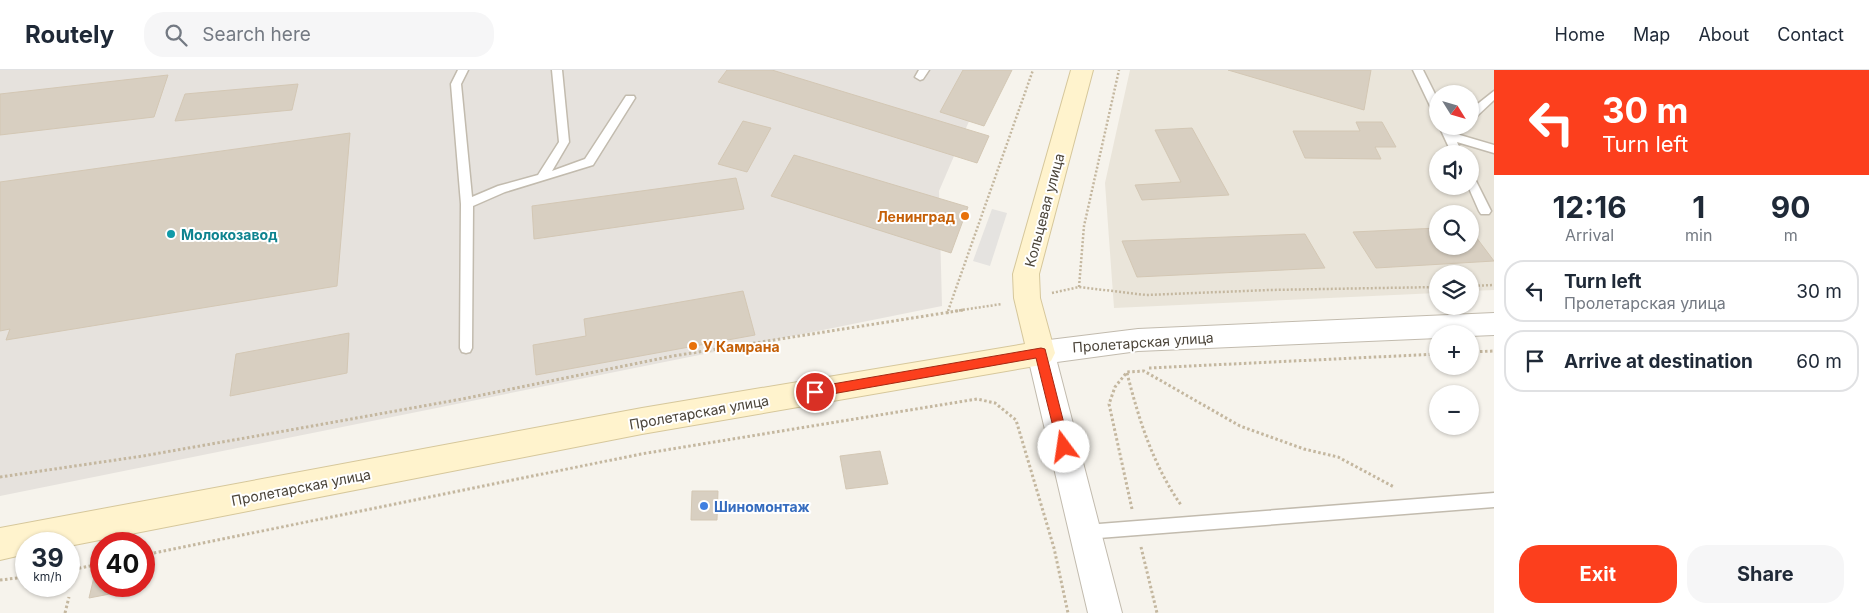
<!DOCTYPE html>
<meta charset="utf-8">
<style>
:root{--surface:#fff;--page:#f6f6f7;--text:#1f2937;--muted:#747a83;--line:#e0e1e3;--accent:#fc3f1d}
body{margin:0;font-family:Inter,sans-serif;background:var(--page);color:var(--text);height:100vh;display:flex;flex-direction:column;font-size:19px;white-space:nowrap}
*{box-sizing:border-box;margin:0}
p{font-size:16px;color:var(--muted)}
.icon{flex:none;width:28px;height:28px;fill:none;stroke:currentColor;stroke-width:2;stroke-linecap:round;stroke-linejoin:round}
.map{position:relative;flex:1;overflow:hidden}
.sheet{display:flex;flex-direction:column;background:var(--surface);width:375px}
.sheet>*{flex:none}
.top-card{background:#fc3f1d;color:#fff;overflow:hidden}
.needle{width:32px;rotate:127deg}
.tools{position:absolute;left:1429px;top:15px;display:grid;gap:10px}
.tools a{display:grid;place-items:center;width:50px;height:50px;border-radius:50%;background:var(--surface);box-shadow:0 1px 4px #0004;font-size:25px}
.speed{position:absolute;left:15px;top:462px;display:flex;gap:10px;font-size:25px;font-weight:700;text-align:center}
.speed>*{display:grid;place-content:center;width:65px;height:65px;border-radius:50%;background:var(--surface);box-shadow:0 1px 4px #0004;line-height:1}
.speed small{font-size:12px;font-weight:400}
.speed .limit{border:8px solid #d22;background:#fff;color:#111}
.pin{position:absolute;display:grid;place-items:center;width:42px;height:42px;color:#fff;margin:-21px;border:2px solid #fff;border-radius:50%;box-shadow:0 1px 5px #0007}
.me{position:absolute;width:55px;margin:-28px;rotate:346deg;stroke-linejoin:round;filter:drop-shadow(0 0 4px #0008)}
.turn{display:flex;align-items:center;gap:18px;height:105px;padding:0 25px;font-size:22px}
.turn .icon{width:65px;height:65px;stroke-width:2.5}
.turn b{display:block;font-size:35px;line-height:42px}
.eta{display:flex;justify-content:space-evenly;align-items:center;height:85px;text-align:center}
.eta b{font-size:30px;font-weight:700;line-height:35px}
.primary-button{display:flex;gap:10px;margin-top:auto;padding:10px 25px}
.primary-button a{flex:1;height:58px;border-radius:20px;background:var(--accent);color:#fff;font-size:20px;font-weight:700;line-height:58px;text-align:center}
.primary-button a+a{background:var(--page);color:var(--text)}
ul{padding:0;list-style:none}
li{display:flex;align-items:center;gap:15px;height:62px;margin:0 10px 8px;padding:0 15px;border:2px solid var(--line);border-radius:20px}
li div{flex:1}
li b{display:block;font-size:19px}
li em{font-style:normal}
header{display:flex;align-items:center;gap:30px;box-sizing:border-box;height:70px;padding:0 25px;background:var(--surface);border-bottom:1px solid var(--line)}
header strong{font-size:24px}
nav{display:flex;gap:28px;margin-inline-start:auto;font-size:18px}
.search{width:350px;height:45px;background:var(--page);display:flex;align-items:center;gap:12px;box-sizing:border-box;padding:0 18px;border-radius:20px;color:var(--muted);font-size:19px}
main{display:flex;flex:1;min-height:0}
.map>svg:first-child{display:block}
.residential{fill:#eae5da;fill-rule:evenodd}
.industrial{fill:#e6e2dd}
.parking{fill:#e5e3e0}
.building{fill:#d8cfc1;stroke:#d3c7b4}
.lines{fill:none;stroke-linecap:round;stroke-linejoin:round}
.service-casing{stroke:#c2bbae;stroke-width:3}
.tertiary-casing{stroke:#c2bbae;stroke-width:2}
.secondary-casing{stroke:#d6c79b;stroke-width:2}
.path-far1{stroke:#c4b79f;stroke-width:2.5;stroke-dasharray:2 2;stroke-linecap:butt}
.path{stroke:#c4b79f;stroke-width:3;stroke-dasharray:2.5 2.5;stroke-linecap:butt}
.service{fill:#fff;fill-rule:evenodd}
.tertiary{fill:#fff;fill-rule:evenodd}
.secondary{fill:#fff3cd;fill-rule:evenodd}
.route{fill:#fc3f1d;stroke:#a42913}
.food-dot{fill:#e8710a;stroke:#fff;stroke-width:2}
.culture-dot{fill:#0f9aa8;stroke:#fff;stroke-width:2}
.shop-dot{fill:#3f7fe0;stroke:#fff;stroke-width:2}
.labels{text-anchor:middle;dominant-baseline:central;stroke-width:4;stroke-linejoin:round;paint-order:stroke}
.street-label{font-size:14px;fill:#4b4439;stroke:#fff}
.food-label{font-size:14px;font-weight:bold;fill:#c56008;stroke:#fff;text-anchor:end}
.culture-label{font-size:14px;font-weight:bold;fill:#0d838f;stroke:#fff;text-anchor:start}
.shop-label{font-size:14px;font-weight:bold;fill:#366cbe;stroke:#fff;text-anchor:start}
</style>
<header>
<strong>Routely</strong>
<div class="search"><svg class="icon" aria-label="search" viewBox="0 0 24 24"><circle cx="10" cy="10" r="6"/><path d="M15 15l6 6"/></svg>Search here</div>
<nav><a>Home</a><a>Map</a><a>About</a><a>Contact</a></nav>
</header>
<main>
<div class="map">
<svg width="1494" height="543" viewBox="0 0 1494 543">
<rect width="100%" height="100%" fill="#f6f3ec"/>
<path class="residential" d="M1130,0H1494V220L1470,221V204H1438L1437,223L1114,238L1105,113ZM1438,24H1470V56H1438ZM1438,84H1470V116H1438ZM1438,144H1470V176H1438Z"/>
<path class="industrial" d="M0,0H991L939,121L942,236L0,426Z"/>
<path class="parking" d="M992,139L1007,143L990,196L973,191Z"/>
<path class="building" d="M727,0H772L989,66L977,93L718,12Z
M963,0H1012L984,56L940,42Z
M1228,0H1371L1364,40Z
M168,5L154,47L0,65V24Z
M298,14L292,40L175,51L185,24Z
M743,51L771,58L747,102L718,94Z
M1356,52H1382L1396,77H1375L1381,89L1305,88L1293,61H1360Z
M1192,58L1229,125L1142,130L1135,115L1181,112L1155,60Z
M350,63L337,216L6,270L10,259L0,261V112Z
M794,85L968,137L951,183L771,126Z
M736,108L744,139L534,169L532,136Z
M1438,158V176H1470V159L1494,191L1376,198L1353,162Z
M1305,164L1325,198L1137,207L1122,171Z
M743,221L755,265L536,305L533,275L586,266L584,249Z
M349,263L347,303L230,326L236,284Z
M880,381L888,414L846,419L840,386Z
M692,421H718L717,450H691Z
M101,506V516H137L136,519L89,528L94,507Z"/>
<g class="lines">
<defs>
<path id="service" d="M458,0H468L461,14L472,127L498,116L538,105L559,72L552,0H562L569,72L552,101L585,89L626,26H634L635,28L593,95L505,122L473,136L472,278L470,282L466,283L462,282L460,278L461,134L451,14Z
M919,0H929L923,9L920,10L915,7Z
M1413,0H1423L1438,30V45L1433,42Z
M1494,21V30L1477,46L1470,47V40Z
M1439,56H1449L1453,63L1494,75V83L1457,72L1462,84H1452Z
M1470,106L1474,107L1491,141L1489,144H1481L1479,141L1468,116H1470Z
M1494,423V437L1086,469L1081,467L1079,462L1081,457L1086,455Z"/>
<path id="tertiary" d="M1494,243V265L1470,266V264H1438V268L1138,281L1057,292L1122,543H1088L1027,283L1031,275L1041,271L1138,259Z"/>
<path id="secondary" d="M1071,0H1093L1039,204L1040,228L1055,283L1051,291L1041,295L642,364L69,476V474H26V484L0,490V458L642,338L1025,274L1014,228L1013,204Z"/>
</defs>
<use href="#service" class="service-casing"/>
<use href="#tertiary" class="tertiary-casing"/>
<use href="#secondary" class="secondary-casing"/>
<path class="path-far1" d="M1470,216L1494,215
M1079,217L1084,156L1119,0
M1052,223L1079,217L1146,225L1269,220L1438,217
M948,241L1033,0
M955,241L1002,234"/>
<path class="path" d="M947,244L948,240
M1470,282L1494,281
M1149,298L1438,284
M1127,303C1139,350 1153,395 1181,435
M0,407L143,386L279,362L462,329L673,286L963,240
M1132,439L1109,334L1115,317L1127,302L1144,301L1240,356L1304,379L1338,387L1394,417
M1141,477L1157,543
M144,485L641,384L977,329L995,333L1016,350L1054,478L1068,543
M69,500L101,494
M0,510L26,507
M65,543L69,527"/>
<use href="#service" class="service"/>
<use href="#tertiary" class="tertiary"/>
<use href="#secondary" class="secondary"/>
</g>
<path class="route" d="M1041,278L1045,279L1046,283L1070,377L1068,381L1064,382L1060,381L1058,377L1036,288L815,327L810,326L809,322L810,319L815,317Z"/>
<g class="food-dot">
<circle cx="965" cy="146" r="5"/>
<circle cx="693" cy="276" r="5"/>
</g>
<circle class="culture-dot" cx="171" cy="164" r="5"/>
<circle class="shop-dot" cx="704" cy="436" r="5"/>
<g class="labels">
<g class="street-label">
<text transform="translate(1044 140) rotate(-75)">Кольцевая улица</text>
<text transform="translate(1143 272) rotate(-4)">Пролетарская улица</text>
<text transform="translate(699 342) rotate(-10)">Пролетарская улица</text>
<text transform="translate(301 417) rotate(-11)">Пролетарская улица</text>
</g>
<g class="food-label">
<text x="955" y="146">Ленинград</text>
<text x="703" y="276" text-anchor="start">У Камрана</text>
</g>
<g class="culture-label">
<text x="181" y="164">Молокозавод</text>
</g>
<g class="shop-label">
<text x="714" y="436">Шиномонтаж</text>
</g>
</g>
</svg>
<div class="tools">
<a><svg class="needle" viewBox="-14 -14 28 28"><path d="M0-13l5 13h-10z" fill="#e53935"/><path d="M0 13l5-13h-10z" fill="#747a83"/></svg></a>
<a><svg class="icon" aria-label="sound" viewBox="0 0 24 24"><path d="M4 9h4l5-4v14l-5-4H4zM17 9q2 3 0 6"/></svg></a>
<a><svg class="icon" aria-label="search" viewBox="0 0 24 24"><circle cx="10" cy="10" r="6"/><path d="M15 15l6 6"/></svg></a>
<a><svg class="icon" aria-label="layers" viewBox="0 0 24 24"><path d="M12 4l9 5-9 5-9-5zM3 14l9 5 9-5"/></svg></a>
<a>+</a>
<a>−</a>
</div>
<div class="speed"><div>39<small>km/h</small></div><div class="limit">40</div></div>
<div class="pin" style="left:815px;top:322px;background:#d93025"><svg class="icon" aria-label="arrive" viewBox="0 0 24 24"><path d="M6 21V4h12l-3 4 3 4H6"/></svg></div>
<svg class="me" style="left:1064px;top:377px" viewBox="-20 -20 40 40"><circle r="19" fill="#fff"/><path d="M0-13L10 11 0 6-10 11z" fill="#fc3f1d"/></svg>
</div>
<section class="sheet">
<div class="top-card">
<div class="turn"><svg class="icon" aria-label="left" viewBox="0 0 24 24"><path d="M17 20v-9H6M10 6l-5 5 5 5"/></svg><div><b>30 m</b>Turn left</div></div>
</div>
<div class="eta">
<div><b>12:16</b><p>Arrival</p></div>
<div><b>1</b><p>min</p></div>
<div><b>90</b><p>m</p></div>
</div>
<ul>
<li><svg class="icon" aria-label="left" viewBox="0 0 24 24"><path d="M17 20v-9H6M10 6l-5 5 5 5"/></svg><div><b>Turn left</b><p>Пролетарская улица</p></div><em>30 m</em></li>
<li><svg class="icon" aria-label="arrive" viewBox="0 0 24 24"><path d="M6 21V4h12l-3 4 3 4H6"/></svg><div><b>Arrive at destination</b></div><em>60 m</em></li>
</ul>
<div class="primary-button"><a>Exit</a><a>Share</a></div>
</section>
</main>
